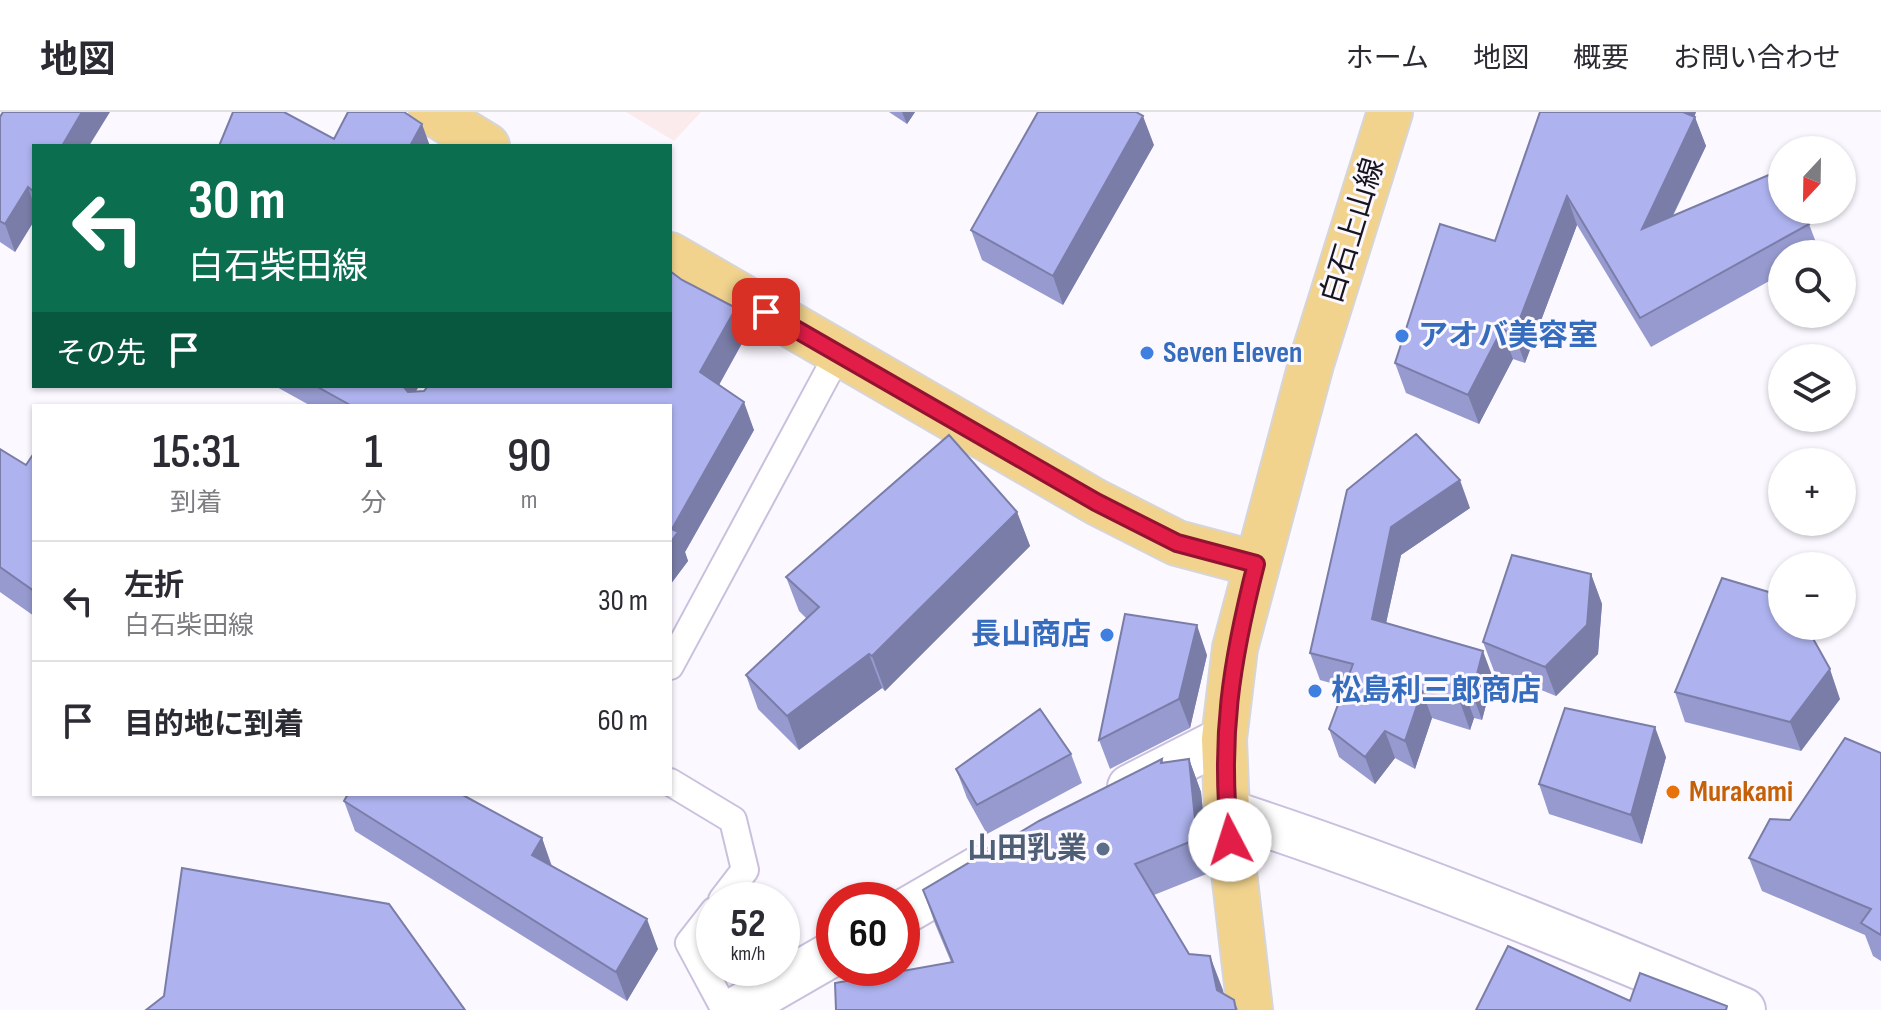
<!DOCTYPE html>
<html lang="ja">
<meta charset="utf-8">
<style>
:root{--surface:#fff;--page:#f2f2f3;--text:#2b2b33;--muted:#7c7c81;--line:#e1e1e2}
body{margin:0;font-family:"Sofia Sans Condensed","Noto Sans JP",sans-serif;background:var(--page);color:var(--text);height:100vh;display:flex;flex-direction:column;font-size:30px;white-space:nowrap}
*{box-sizing:border-box;margin:0}
p{font-size:26px;color:var(--muted)}
.icon{flex:none;width:44px;height:44px;fill:none;stroke:currentColor;stroke-width:2;stroke-linecap:round;stroke-linejoin:round}
.map{position:relative;flex:1;overflow:hidden}
.drawer{position:absolute;left:32px;top:292px;width:640px;height:392px;display:flex;flex-direction:column;background:var(--surface);border-radius:0px;box-shadow:0 2px 6px #0004}
.drawer>*{flex:none}
.banner{position:absolute;left:32px;top:32px;width:640px;height:244px;border-radius:0px;box-shadow:0 2px 6px #0004;background:#0b6e4f;color:#fff;overflow:hidden}
.needle{width:52px;rotate:202deg}
.tools{position:absolute;left:1768px;top:24px;display:grid;gap:16px}
.tools a{display:grid;place-items:center;width:88px;height:88px;border-radius:50%;background:var(--surface);box-shadow:0 2px 6px #0004;font-size:40px}
.speed{position:absolute;left:696px;top:770px;display:flex;gap:16px;font-size:40px;font-weight:700;text-align:center}
.speed>*{display:grid;place-content:center;width:104px;height:104px;border-radius:50%;background:var(--surface);box-shadow:0 2px 6px #0004;line-height:1}
.speed small{font-size:20px;font-weight:400}
.speed .limit{border:12px solid #d22;background:#fff;color:#111}
.pin{position:absolute;display:grid;place-items:center;width:68px;height:68px;color:#fff;margin:-34px;border-radius:16px;box-shadow:0 4px 12px #0006}
.me{position:absolute;width:88px;margin:-44px;rotate:355deg;stroke-linejoin:round;filter:drop-shadow(0 0 6px #0008)}
.turn{display:flex;align-items:center;gap:28px;height:168px;padding:0 24px;font-size:36px}
.turn .icon{width:104px;height:104px;stroke-width:2.5}
.turn b{display:block;font-size:56px;line-height:68px}
.then{display:flex;align-items:center;height:76px;padding:0 24px;background:#0003;gap:16px;font-size:30px}
.eta{display:flex;justify-content:space-evenly;align-items:center;height:136px;text-align:center}
.eta b{font-size:48px;font-weight:600;line-height:56px}
ul{padding:0;list-style:none}
li{display:flex;align-items:center;gap:24px;height:120px;padding:0 24px;border-top:2px solid var(--line)}
li div{flex:1}
li b{display:block;font-size:30px}
li em{font-style:normal}
header{display:flex;align-items:center;gap:48px;box-sizing:border-box;height:112px;padding:0 40px;background:var(--surface);border-bottom:2px solid var(--line)}
header strong{font-size:38px}
nav{display:flex;gap:44px;margin-inline-start:auto;font-size:28px}
.map>svg:first-child{display:block}
.education{fill:#fcebed}
.lines{fill:none;stroke-linecap:round;stroke-linejoin:round}
.service-casing{stroke:#cac0de;stroke-width:30}
.minor-casing{stroke:#cac0de;stroke-width:48}
.primary-casing{stroke:#d6d5d7;stroke-width:48}
.service{stroke:#fff;stroke-width:26}
.minor{stroke:#fff;stroke-width:44}
.primary{stroke:#f1d38e;stroke-width:44}
.wall{fill:#969ace}
.shaded-wall{fill:#7a7da7}
.building{fill:#aeb3ef;stroke:#7a7da7;stroke-width:2}
.route-casing{stroke:#92132f;stroke-width:20}
.route{stroke:#e11d48;stroke-width:14}
.shop-dot{fill:#3f7fe0;stroke:#fbf9ff;stroke-width:3}
.food-dot{fill:#e8710a;stroke:#fbf9ff;stroke-width:3}
.service-dot{fill:#5c6f8a;stroke:#fbf9ff;stroke-width:3}
.labels{text-anchor:middle;dominant-baseline:central;stroke-width:6;stroke-linejoin:round;paint-order:stroke}
.street-label{font-size:30px;fill:#191520;stroke:#fbf9ff}
.shop-label{font-size:30px;font-weight:bold;fill:#366cbe;stroke:#fbf9ff;text-anchor:start}
.food-label{font-size:30px;font-weight:bold;fill:#c56008;stroke:#fbf9ff;text-anchor:start}
.service-label{font-size:30px;font-weight:bold;fill:#4e5e75;stroke:#fbf9ff;text-anchor:end}
</style>
<header>
<strong>地図</strong>
<nav><a>ホーム</a><a>地図</a><a>概要</a><a>お問い合わせ</a></nav>
</header>
<div class="map">
<svg width="1881" height="898" viewBox="0 0 1881 898">
<rect width="100%" height="100%" fill="#fbf9ff"/>
<path class="education" d="M626,0H701L674,29Z"/>
<g class="lines">
<defs>
<path id="service" d="M670,554L838,242
M670,670L733,708L745,758L722,788
M714,799L689,831L725,898"/>
<path id="minor" d="M1130,675L1224,627
M1227,700C1403,757 1572,827 1743,898
M902,801L978,757
M735,898L834,841"/>
<path id="primary" d="M432,0L487,34
M670,143L1096,390L1177,431L1256,452
M1250,898L1227,700L1224,627L1235,536L1311,252L1390,0"/>
</defs>
<use href="#service" class="service-casing"/>
<use href="#minor" class="minor-casing"/>
<use href="#primary" class="primary-casing"/>
<use href="#service" class="service"/>
<use href="#minor" class="minor"/>
<use href="#primary" class="primary"/>
</g>
<path class="wall" d="M889,0H915L907,12Z
M1696,0L1694,4L1706,34L1673,104L1809,112L1820,141L1782,142V162L1651,235L1577,113L1525,251L1513,247L1479,312L1406,281L1395,251L1495,129Z
M0,5L34,34V109L15,140L0,130Z
M1154,33L1063,193L982,148L971,118Z
M746,224L719,273L754,318L685,440L688,449L670,473V294H311L275,274H419L416,279H424Z
M0,337L26,353L34,341V504L0,480Z
M1347,378L1470,396L1401,443L1386,511L1493,566L1482,608L1474,606L1470,618L1432,606L1415,657L1395,646L1375,672L1339,645L1329,617L1345,575L1320,568L1310,541Z
M1017,400L1030,434L885,579L882,576L799,638L758,597L746,563L807,507L799,499L786,465Z
M1591,462L1602,492L1598,542L1556,584L1494,559L1483,530Z
M1207,543L1190,616L1110,657L1099,628Z
M1675,580L1840,587L1801,639L1685,610Z
M1881,641V849L1873,844L1865,823L1762,779L1749,746L1790,708Z
M1071,642L1082,671L987,722L967,686L956,657Z
M1666,645L1642,732L1549,702L1539,672Z
M1162,647L1163,650L1189,647L1201,680L1209,761L1154,783L1189,842L1210,844L1223,882L1234,888L1238,898H836L951,850L935,812L923,778Z
M348,682H468L467,685L542,726L552,754L658,837L627,889L355,719L344,689Z"/>
<path class="shaded-wall" d="M82,0H110L89,34H62Z
M902,0H915L907,12Z
M1677,0H1696L1692,12L1695,5L1706,34L1652,146L1642,117Z
M1143,4L1154,33L1063,193L1053,164Z
M422,12L430,34H410Z
M28,75L34,93V109L15,140L5,112Z
M1567,84L1577,113L1525,251L1514,222Z
M736,196L746,224L710,289L700,260Z
M1502,217L1513,247L1479,312L1468,283Z
M402,274H419L412,286Z
M744,290L754,318L685,440L688,449L670,473V431L672,417Z
M1460,368L1470,396L1401,443L1381,534L1372,507L1391,415Z
M1017,400L1030,434L885,579L872,544Z
M1591,462L1602,492L1598,542L1556,584L1545,555Z
M1197,513L1207,543L1190,616L1179,587Z
M1483,539L1493,566L1482,608L1472,581Z
M869,542L882,576L799,638L787,604Z
M1830,557L1840,587L1801,639L1790,610Z
M1422,579L1432,606L1415,657L1405,629Z
M1464,579L1474,606L1470,618L1460,590Z
M1655,615L1666,645L1642,732L1631,703Z
M1385,619L1395,646L1375,672L1365,645Z
M1189,647L1201,680L1209,761L1197,727Z
M542,726L552,756L532,743Z
M647,807L658,837L627,889L616,860Z
M1210,844L1223,878L1227,898L1217,878Z"/>
<path class="building" d="M3,0H82L62,34H34V80L28,75L5,112L0,109V5Z
M233,0H284L334,27L348,0H404L422,12L410,34H219Z
M1038,0H1136L1143,4L1053,164L971,118Z
M1540,0H1683L1695,5L1642,117L1778,59L1782,66V98H1801L1809,112L1640,206L1567,84L1514,222L1502,217L1468,283L1395,251L1440,112L1495,129Z
M670,159L682,168L736,196L700,260L744,290L672,417L678,420L670,431V294H352L316,274H403L408,280L424,279L428,274H670Z
M1416,322L1460,368L1391,415L1372,507L1483,539L1472,581L1464,579L1460,590L1422,579L1405,629L1385,619L1365,645L1329,617L1353,552L1310,541L1347,378Z
M949,323L1017,400L872,544L869,542L787,604L746,563L819,495L786,465Z
M0,337L26,353L34,341V479L0,455Z
M1512,443L1591,462L1587,513L1545,555L1483,530Z
M1722,466L1782,484V514H1806L1830,557L1790,610L1675,580Z
M1125,502L1197,513L1179,587L1099,628Z
M1565,596L1655,615L1631,703L1539,672Z
M1040,597L1071,642L977,693L956,657Z
M1845,626L1881,641V823L1861,811L1871,797L1749,746L1770,707L1790,708Z
M1162,647L1161,651L1189,647L1197,727L1135,752L1189,842L1210,844L1217,878L1234,888L1236,898H836L835,871L953,850L923,778L1039,709Z
M348,682H461L542,726L532,743L647,807L616,860L344,689Z
M182,756L389,792L465,898H146L164,884Z
M1508,834L1630,889L1640,861L1727,894L1726,898H1476Z"/>
<g class="lines">
<defs>
<path id="route" d="M766,200L1096,390L1177,431L1256,452C1231,550 1219,627 1230,728"/>
</defs>
<use href="#route" class="route-casing"/>
<use href="#route" class="route"/>
</g>
<g class="shop-dot">
<circle cx="1402" cy="224" r="8"/>
<circle cx="1147" cy="241" r="8"/>
<circle cx="1107" cy="523" r="8"/>
<circle cx="1315" cy="579" r="8"/>
</g>
<circle class="food-dot" cx="1673" cy="680" r="8"/>
<circle class="service-dot" cx="1103" cy="737" r="8"/>
<g class="labels">
<g class="street-label">
<text transform="translate(1353 119) rotate(-73)">白石上山線</text>
</g>
<g class="shop-label">
<text x="1418" y="224">アオバ美容室</text>
<text x="1163" y="241">Seven Eleven</text>
<text x="1091" y="523" text-anchor="end">長山商店</text>
<text x="1331" y="579">松島利三郎商店</text>
</g>
<g class="food-label">
<text x="1689" y="680">Murakami</text>
</g>
<g class="service-label">
<text x="1087" y="737">山田乳業</text>
</g>
</g>
</svg>
<div class="tools">
<a><svg class="needle" viewBox="-14 -14 28 28"><path d="M0-13l5 13h-10z" fill="#e53935"/><path d="M0 13l5-13h-10z" fill="#7c7c81"/></svg></a>
<a><svg class="icon" aria-label="search" viewBox="0 0 24 24"><circle cx="10" cy="10" r="6"/><path d="M15 15l6 6"/></svg></a>
<a><svg class="icon" aria-label="layers" viewBox="0 0 24 24"><path d="M12 4l9 5-9 5-9-5zM3 14l9 5 9-5"/></svg></a>
<a>+</a>
<a>−</a>
</div>
<div class="speed"><div>52<small>km/h</small></div><div class="limit">60</div></div>
<div class="pin" style="left:766px;top:200px;background:#d93025"><svg class="icon" aria-label="arrive" viewBox="0 0 24 24"><path d="M6 21V4h12l-3 4 3 4H6"/></svg></div>
<svg class="me" style="left:1230px;top:728px" viewBox="-20 -20 40 40"><circle r="19" fill="#fff"/><path d="M0-13L10 11 0 6-10 11z" fill="#e11d48"/></svg>
<div class="banner">
<div class="turn"><svg class="icon" aria-label="left" viewBox="0 0 24 24"><path d="M17 20v-9H6M10 6l-5 5 5 5"/></svg><div><b>30 m</b>白石柴田線</div></div>
<div class="then">その先<svg class="icon" aria-label="arrive" viewBox="0 0 24 24"><path d="M6 21V4h12l-3 4 3 4H6"/></svg></div>
</div>
<section class="drawer">
<div class="eta">
<div><b>15:31</b><p>到着</p></div>
<div><b>1</b><p>分</p></div>
<div><b>90</b><p>m</p></div>
</div>
<ul>
<li><svg class="icon" aria-label="left" viewBox="0 0 24 24"><path d="M17 20v-9H6M10 6l-5 5 5 5"/></svg><div><b>左折</b><p>白石柴田線</p></div><em>30 m</em></li>
<li><svg class="icon" aria-label="arrive" viewBox="0 0 24 24"><path d="M6 21V4h12l-3 4 3 4H6"/></svg><div><b>目的地に到着</b></div><em>60 m</em></li>
</ul>
</section>
</div>
